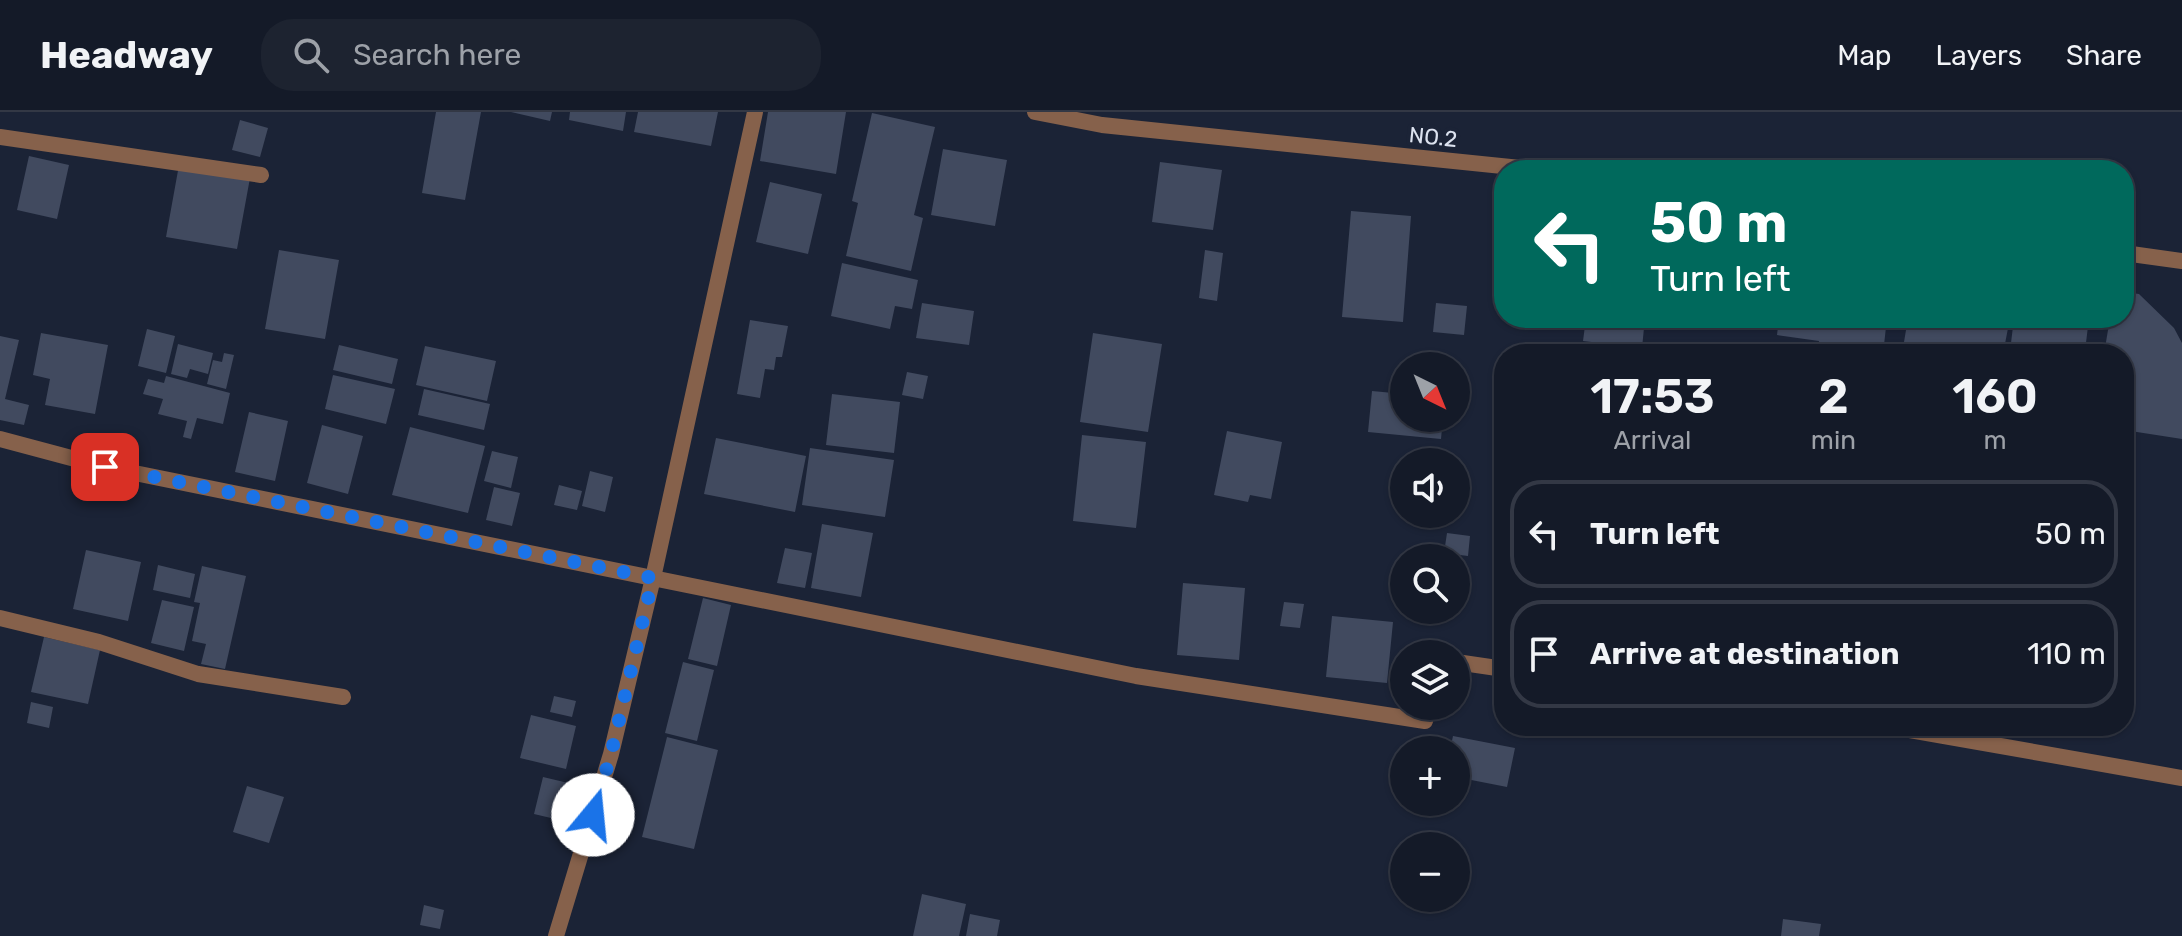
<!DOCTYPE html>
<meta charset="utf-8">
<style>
:root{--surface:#141a28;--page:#1d2330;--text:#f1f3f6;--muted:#9da1a8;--line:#333845}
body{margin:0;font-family:Rubik,sans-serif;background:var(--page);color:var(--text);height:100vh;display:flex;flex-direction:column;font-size:30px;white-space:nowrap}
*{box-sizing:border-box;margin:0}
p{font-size:26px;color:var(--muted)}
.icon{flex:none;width:44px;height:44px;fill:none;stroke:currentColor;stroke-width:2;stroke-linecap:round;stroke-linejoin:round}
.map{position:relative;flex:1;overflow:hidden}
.panel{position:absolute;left:1494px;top:232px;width:640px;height:392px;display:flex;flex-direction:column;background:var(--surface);border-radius:32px;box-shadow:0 2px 6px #0004,0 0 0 2px var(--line)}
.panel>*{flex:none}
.hud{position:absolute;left:1494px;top:48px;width:640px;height:168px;border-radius:32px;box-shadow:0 2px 6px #0004,0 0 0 2px var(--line);background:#00695c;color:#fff;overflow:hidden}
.needle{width:52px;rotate:137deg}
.buttons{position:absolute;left:1390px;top:240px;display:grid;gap:16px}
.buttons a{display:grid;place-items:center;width:80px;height:80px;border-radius:50%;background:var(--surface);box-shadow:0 2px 6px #0004,0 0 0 2px var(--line);font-size:40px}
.pin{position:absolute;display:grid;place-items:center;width:68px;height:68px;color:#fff;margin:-34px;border-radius:16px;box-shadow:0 4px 12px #0006}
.me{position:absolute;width:88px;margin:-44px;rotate:17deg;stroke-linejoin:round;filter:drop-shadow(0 0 6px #0008)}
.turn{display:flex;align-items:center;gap:28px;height:168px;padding:0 24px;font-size:36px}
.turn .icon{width:104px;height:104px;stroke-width:2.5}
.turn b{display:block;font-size:56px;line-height:68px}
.eta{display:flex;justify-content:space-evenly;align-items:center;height:136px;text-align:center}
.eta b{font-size:48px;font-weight:600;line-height:56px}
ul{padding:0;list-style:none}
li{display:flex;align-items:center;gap:24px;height:108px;margin:0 16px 12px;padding:0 8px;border:4px solid var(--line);border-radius:32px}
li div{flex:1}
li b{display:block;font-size:30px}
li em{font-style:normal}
header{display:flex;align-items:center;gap:48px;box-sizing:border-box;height:112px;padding:0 40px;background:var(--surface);border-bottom:2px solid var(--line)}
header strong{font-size:38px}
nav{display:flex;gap:44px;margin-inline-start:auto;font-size:28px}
.search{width:560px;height:72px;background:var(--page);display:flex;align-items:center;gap:20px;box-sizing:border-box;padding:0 28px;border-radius:32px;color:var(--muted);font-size:30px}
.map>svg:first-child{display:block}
.building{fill:#414a5f}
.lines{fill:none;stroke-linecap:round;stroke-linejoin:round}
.service{stroke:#86614b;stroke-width:16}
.minor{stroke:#86614b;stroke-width:16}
.route{stroke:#1a73e8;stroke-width:14;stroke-dasharray:0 25.2}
.labels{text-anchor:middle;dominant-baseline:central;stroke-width:8;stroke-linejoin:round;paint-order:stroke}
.street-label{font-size:22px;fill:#dce2ef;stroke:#1b2336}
</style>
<header>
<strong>Headway</strong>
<div class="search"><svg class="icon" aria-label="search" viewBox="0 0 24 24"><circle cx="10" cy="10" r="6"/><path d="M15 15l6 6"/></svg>Search here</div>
<nav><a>Map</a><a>Layers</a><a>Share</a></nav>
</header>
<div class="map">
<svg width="2182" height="824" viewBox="0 0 2182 824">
<rect width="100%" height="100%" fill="#1b2336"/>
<path class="building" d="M436,0H481L465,88L422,81Z
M511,0H552L550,9Z
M570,0H626L623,19L569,8Z
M638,0H718L711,34L634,20Z
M768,0H846L836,62L760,49Z
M872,1L935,15L914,103L923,106L911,159L846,144L858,91L852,89Z
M240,8L268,16L260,45L232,38Z
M943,37L1007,48L995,114L931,103Z
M29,44L69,53L57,107L17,98Z
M1160,50L1222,58L1213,118L1152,110Z
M179,53L250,66L237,137L166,125Z
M770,70L822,82L808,142L756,130Z
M1351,99L1411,104L1403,210L1342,205Z
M279,138L339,148L325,227L265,217Z
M1205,138L1223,141L1217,189L1199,186Z
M842,151L918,168L912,197L895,194L890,217L831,204Z
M2124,180L2139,182L2174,216L2182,231V327L2124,318L2126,251H2124V242H2104L2110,206H2124Z
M922,191L974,199L969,233L916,226Z
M1436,191L1467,194L1464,223L1433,220Z
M1586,206H1645L1642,236L1583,229Z
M1779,206H1887L1883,242H1817L1819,229L1777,223Z
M1908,206H2010L2003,242H1902Z
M2014,206H2089L2085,239L2011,231Z
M750,208L788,214L782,245H776L774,258L765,257L760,286L737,282Z
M147,217L175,224L166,261L138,254Z
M41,221L108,233L95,302L45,293L50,267L33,263Z
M1093,221L1162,232L1148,320L1080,310Z
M0,224L19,228L5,287L29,293L24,313L0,308Z
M178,232L213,241L208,262L190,257L187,266L171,262Z
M339,233L398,247L392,272L333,258Z
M425,234L496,249L487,289L416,273Z
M224,241L234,243L226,277L207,272L213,248L222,250Z
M1498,255L1504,256V303L1494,302Z
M907,260L928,264L923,287L902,283Z
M333,263L395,277L386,312L325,297Z
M166,264L230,281L223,312L197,306L191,327L183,325L187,309L158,302L163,287L143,282L148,267L164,271Z
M424,277L490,292L484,318L418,303Z
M1372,279L1404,282V306H1443L1441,327L1368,320Z
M832,282L900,290L894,341L826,333Z
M249,300L288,309L275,369L235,360Z
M322,313L363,324L348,382L307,371Z
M410,315L485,334L468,401L392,383Z
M1227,319L1282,330L1271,387L1250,383L1248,390L1214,383Z
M1082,323L1146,330L1136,416L1073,409Z
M716,326L806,344L795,400L704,382Z
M810,336L894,348L885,405L802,393Z
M492,339L518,345L511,376L484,369Z
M590,359L613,365L605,400L582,394Z
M559,373L582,379L577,398L554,393Z
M494,375L520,381L512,414L486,408Z
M822,412L873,421L861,485L811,476Z
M1447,421L1470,424L1468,444L1444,441Z
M785,436L812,441L805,476L777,471Z
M86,438L141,450L128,509L73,497Z
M158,453L195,462L190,486L153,478Z
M202,454L246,464L225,557L201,552L206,532L192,529L200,491L194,490Z
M1183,471L1245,476L1239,548L1177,543Z
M703,486L731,493L717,554L688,547Z
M162,488L194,495L184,539L151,531Z
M1284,490L1304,492L1300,516L1280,514Z
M1332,504L1393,510L1387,571L1326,565Z
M44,525L100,538L88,592L31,580Z
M683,550L714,558L697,629L665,621Z
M554,584L576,589L572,605L550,600Z
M31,590L53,595L49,616L27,611Z
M531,603L576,614L566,657L520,646Z
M1453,624L1515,636L1507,675L1456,665V638H1450Z
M667,625L718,638L694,737L642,725Z
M543,665L581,674L572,711L534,702Z
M247,674L284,685L269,731L233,720Z
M922,782L966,792L959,824H913Z
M424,793L444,798L440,817L420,813Z
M970,802L1000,808L997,824H966Z
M1783,807L1821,812L1819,824H1781Z"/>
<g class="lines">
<path class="service" d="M0,25L261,63
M0,327L105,355L1136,564L1425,609L1429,594
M0,506L99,530L198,562L343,585
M1456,550L1504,557
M1887,614L2182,666"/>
<path class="minor" d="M1035,0L1102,13L1540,58
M2124,141L2182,149
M556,824L611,642L653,466L755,0"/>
</g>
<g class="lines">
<path class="route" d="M105,355L653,466L611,642L593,703"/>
</g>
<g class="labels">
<g class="street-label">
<text transform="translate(1433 25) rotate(6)">NO.2</text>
</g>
</g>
</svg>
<div class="buttons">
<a><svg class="needle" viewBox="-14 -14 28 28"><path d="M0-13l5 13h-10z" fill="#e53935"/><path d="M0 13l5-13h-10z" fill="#9da1a8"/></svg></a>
<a><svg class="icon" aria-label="sound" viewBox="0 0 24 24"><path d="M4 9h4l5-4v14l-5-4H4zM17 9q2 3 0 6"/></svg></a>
<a><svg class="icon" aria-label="search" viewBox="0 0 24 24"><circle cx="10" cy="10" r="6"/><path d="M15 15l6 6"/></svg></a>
<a><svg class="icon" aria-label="layers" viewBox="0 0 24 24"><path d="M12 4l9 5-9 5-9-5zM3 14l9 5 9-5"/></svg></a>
<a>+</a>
<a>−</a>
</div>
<div class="pin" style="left:105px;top:355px;background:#d93025"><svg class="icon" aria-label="arrive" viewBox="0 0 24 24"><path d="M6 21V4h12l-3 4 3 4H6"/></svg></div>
<svg class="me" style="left:593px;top:703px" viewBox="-20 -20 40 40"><circle r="19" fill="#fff"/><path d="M0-13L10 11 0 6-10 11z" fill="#1a73e8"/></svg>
<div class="hud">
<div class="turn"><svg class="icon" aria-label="left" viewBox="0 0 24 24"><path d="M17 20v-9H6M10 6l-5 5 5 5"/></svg><div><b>50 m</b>Turn left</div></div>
</div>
<section class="panel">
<div class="eta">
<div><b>17:53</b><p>Arrival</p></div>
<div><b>2</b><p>min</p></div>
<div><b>160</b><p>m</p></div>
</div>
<ul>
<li><svg class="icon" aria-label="left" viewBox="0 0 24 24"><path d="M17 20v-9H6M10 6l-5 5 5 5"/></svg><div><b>Turn left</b></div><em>50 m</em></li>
<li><svg class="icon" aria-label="arrive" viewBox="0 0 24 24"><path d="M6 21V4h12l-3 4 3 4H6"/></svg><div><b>Arrive at destination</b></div><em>110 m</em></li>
</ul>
</section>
</div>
